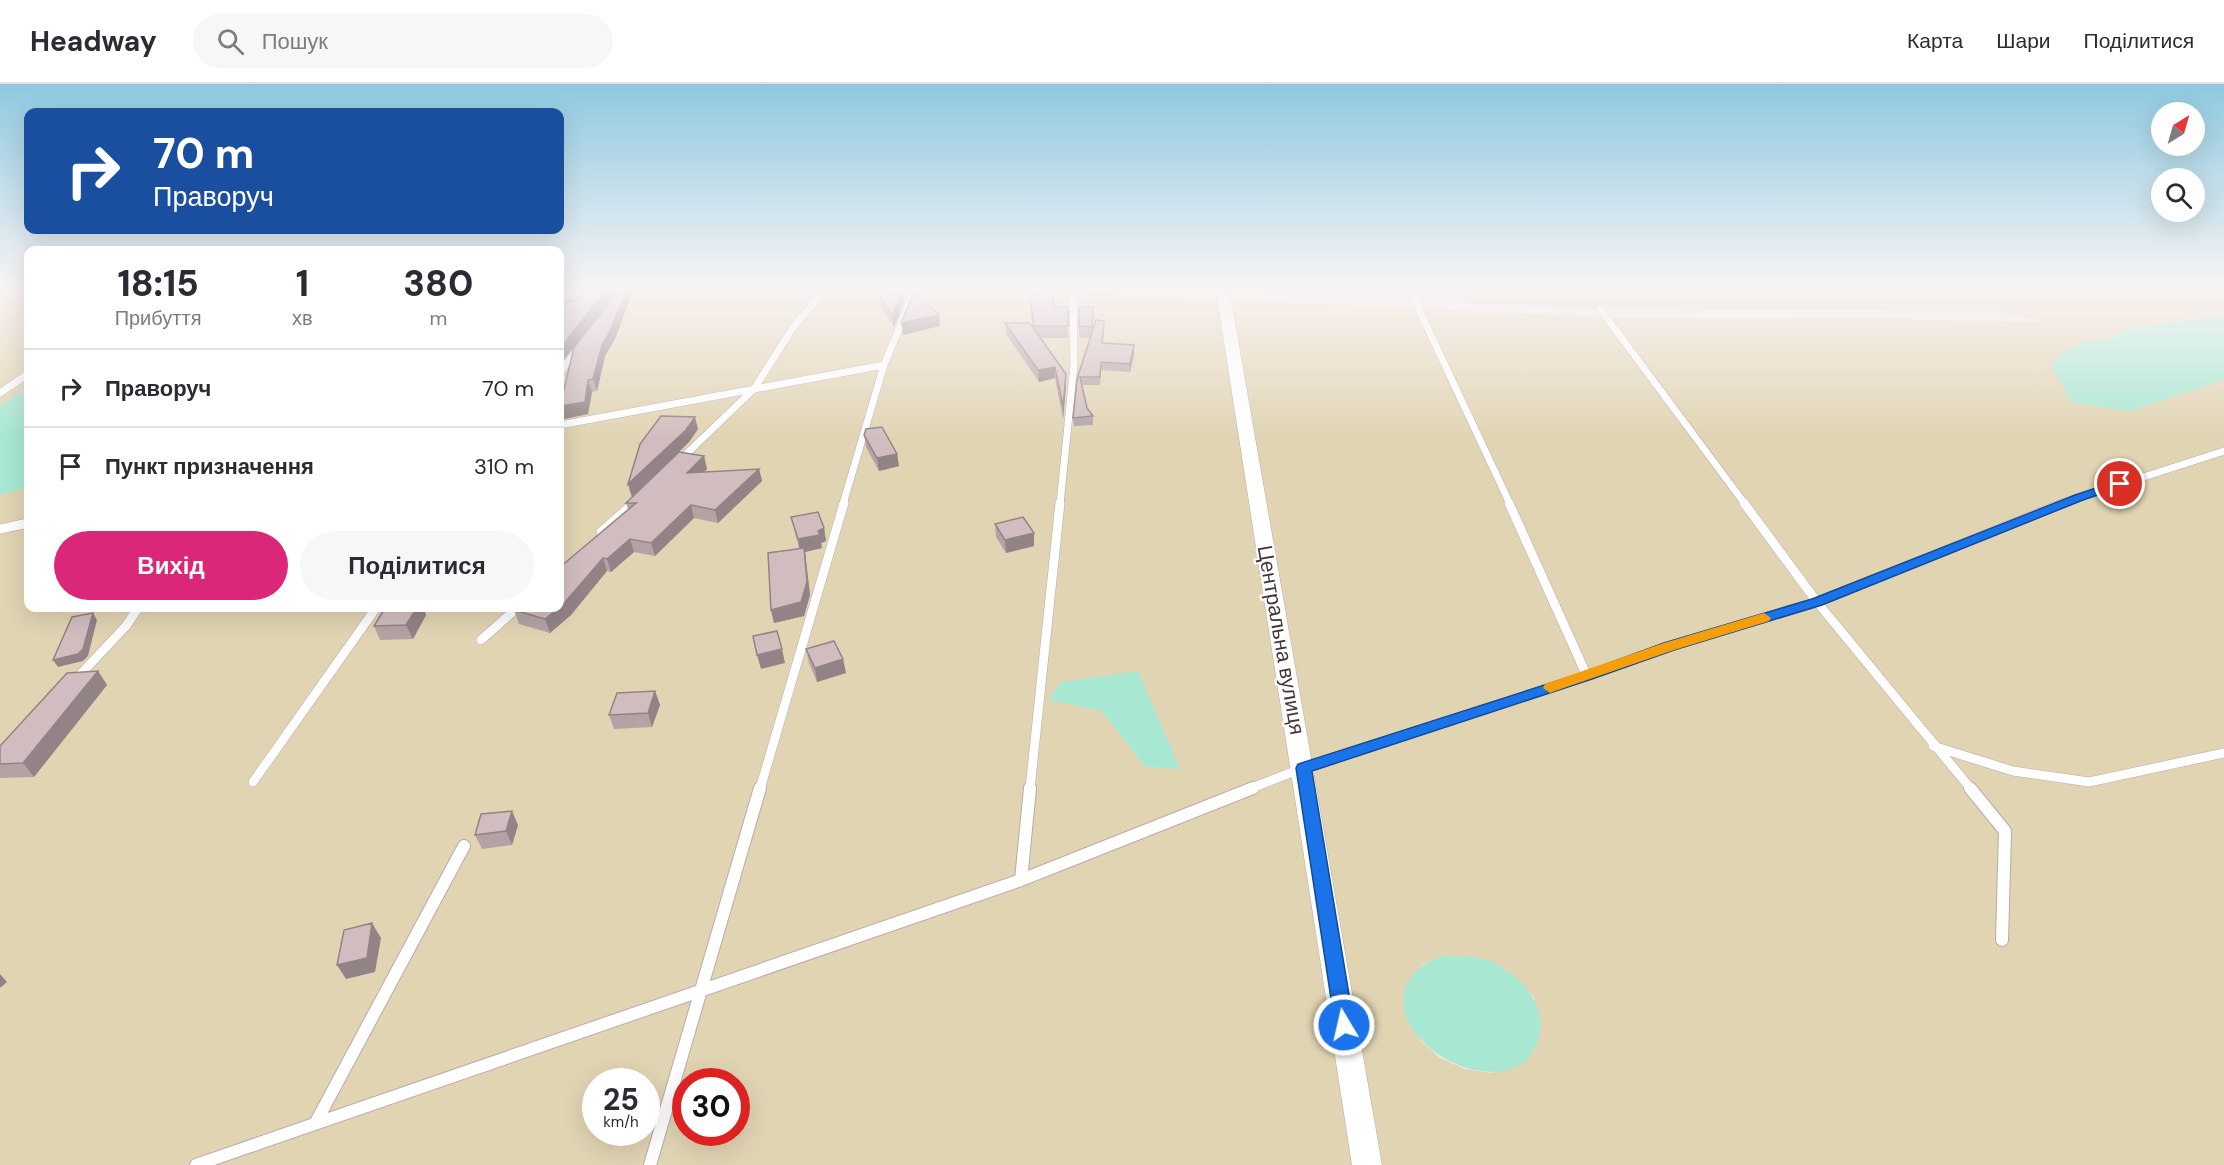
<!DOCTYPE html>
<html lang="uk">
<meta charset="utf-8">
<style>
:root{--surface:#fff;--page:#f7f7f7;--text:#2b2b33;--muted:#7c7c81;--line:#e1e1e2;--accent:#db2777}
body{margin:0;font-family:"DM Sans",sans-serif;background:var(--page);color:var(--text);height:100vh;display:flex;flex-direction:column;font-size:22px;white-space:nowrap}
*{box-sizing:border-box;margin:0}
p{font-size:20px;color:var(--muted)}
.icon{flex:none;width:33px;height:33px;fill:none;stroke:currentColor;stroke-width:2;stroke-linecap:round;stroke-linejoin:round}
.map{position:relative;flex:1;overflow:hidden}
.side{position:absolute;left:24px;top:162px;width:540px;height:366px;display:flex;flex-direction:column;background:var(--surface);border-radius:12px;box-shadow:0 6px 24px #0002}
.side>*{flex:none}
.hud{position:absolute;left:24px;top:24px;width:540px;height:126px;border-radius:12px;box-shadow:0 6px 24px #0002;background:#1a4fa0;color:#fff;overflow:hidden}
.needle{width:39px;rotate:37deg}
.tools{position:absolute;left:2151px;top:18px;display:grid;gap:12px}
.tools a{display:grid;place-items:center;width:54px;height:54px;border-radius:50%;background:var(--surface);box-shadow:0 6px 24px #0002;font-size:30px}
.speed{position:absolute;left:582px;top:984px;display:flex;gap:12px;font-size:30px;font-weight:700;text-align:center}
.speed>*{display:grid;place-content:center;width:78px;height:78px;border-radius:50%;background:var(--surface);box-shadow:0 6px 24px #0002;line-height:1}
.speed small{font-size:15px;font-weight:400}
.speed .limit{border:9px solid #d22;background:#fff;color:#111}
.pin{position:absolute;display:grid;place-items:center;width:51px;height:51px;color:#fff;margin:-26px;border:3px solid #fff;border-radius:50%;box-shadow:0 2px 6px #0007}
.me{position:absolute;width:66px;margin:-33px;rotate:351deg;stroke-linejoin:round;filter:drop-shadow(0 0 4px #0008)}
.turn{display:flex;align-items:center;gap:21px;height:126px;padding:0 30px;font-size:27px}
.turn .icon{width:78px;height:78px;stroke-width:2.5}
.turn b{display:block;font-size:42px;line-height:51px}
.eta{display:flex;justify-content:space-evenly;align-items:center;height:102px;text-align:center}
.eta b{font-size:36px;font-weight:800;line-height:42px}
.cta{display:flex;gap:12px;margin-top:auto;padding:12px 30px}
.cta a{flex:1;height:69px;border-radius:36px;background:var(--accent);color:#fff;font-size:24px;font-weight:800;line-height:69px;text-align:center}
.cta a+a{background:var(--page);color:var(--text)}
ul{padding:0;list-style:none}
li{display:flex;align-items:center;gap:18px;height:78px;padding:0 30px;border-top:2px solid var(--line)}
li div{flex:1}
li b{display:block;font-size:22px}
li em{font-style:normal}
header{display:flex;align-items:center;gap:36px;box-sizing:border-box;height:84px;padding:0 30px;background:var(--surface);border-bottom:2px solid var(--line)}
header strong{font-size:28px}
nav{display:flex;gap:33px;margin-inline-start:auto;font-size:21px}
.search{width:420px;height:54px;background:var(--page);display:flex;align-items:center;gap:15px;box-sizing:border-box;padding:0 21px;border-radius:33px;color:var(--muted);font-size:22px}
.map>svg:first-child{display:block}
.green{fill:#e1d4b3;fill-rule:evenodd}
.water{fill:#a8e8d3}
.lines{fill:none;stroke-linecap:round;stroke-linejoin:round}
.lane-far2-casing{stroke:#bbaaab;stroke-width:8}
.lane-far1-casing{stroke:#bbaaab;stroke-width:10}
.lane-casing{stroke:#bbaaab;stroke-width:14}
.street-casing{stroke:#bbaaab;stroke-width:1}
.lane-far2{stroke:#fff;stroke-width:7}
.lane-far1{stroke:#fff;stroke-width:9}
.lane{stroke:#fff;stroke-width:12}
.street{fill:#fff;fill-rule:evenodd}
.wall{fill:#b4a3a4}
.shaded-wall{fill:#928486}
.building{fill:#d1bdbf;stroke:#928486;stroke-width:1.5}
.route{fill:#1a73e8;stroke:#114b97;stroke-width:1.5}
.slow{fill:#f59e0b}
.labels{text-anchor:middle;dominant-baseline:central;stroke-width:4.5;stroke-linejoin:round;paint-order:stroke}
.street-label{font-size:21px;fill:#433638;stroke:#fff}
</style>
<header>
<strong>Headway</strong>
<div class="search"><svg class="icon" aria-label="search" viewBox="0 0 24 24"><circle cx="10" cy="10" r="6"/><path d="M15 15l6 6"/></svg>Пошук</div>
<nav><a>Карта</a><a>Шари</a><a>Поділитися</a></nav>
</header>
<div class="map">
<svg width="2224" height="1081" viewBox="0 0 2224 1081">
<rect width="100%" height="100%" fill="#f1e6e6"/>
<path class="green" d="M0,204H28V303L0,322Z
M560,204H988L1625,234L1905,235L2047,238L1994,227L1600,225L1087,204H2224V231L2129,244L2109,254L2085,258L2224,296V1081H0V411L28,403V524H560ZM1102,627L1180,684L1145,683ZM1443,872C1492,878 1502,876 1535,915L1492,989L1465,985L1440,974L1420,956L1410,895L1423,880ZM596,998H646V1048H596ZM686,998H736V1048H686Z"/>
<path class="water" d="M2224,231V296L2130,327L2071,318L2051,281L2069,264L2085,258L2109,254L2129,244Z
M28,303V403L0,411V322Z
M1138,587L1180,685L1145,683L1102,627L1049,616L1060,598Z
M1443,872C1460,872 1477,871 1492,878C1521,892 1547,920 1539,953C1537,964 1529,976 1518,982C1460,1010 1362,930 1422,882C1428,877 1436,875 1443,872Z"/>
<g class="lines">
<defs>
<path id="lane-far2" d="M1415,217L1510,420
M1600,225L1745,420
M560,288L579,264
M0,309L28,290
M560,341L884,281
M679,377L754,305L792,245L826,204
M632,420L636,417
M843,420L884,281L916,204
M1060,420L1074,281L1073,204
M2060,420L2224,367"/>
<path id="lane-far1" d="M1509,419L1587,592
M1744,419L1817,518L1971,705
M0,445L28,439
M601,448L634,419
M481,556L517,524
M75,596L126,542L138,524
M1933,662L2013,687L2089,698L2224,669
M253,698L376,524
M760,705L844,419
M1030,705L1060,419
M1249,705L1303,684L1587,592L1669,562L1817,518L2064,419"/>
<path id="lane" d="M1970,704L2005,747L2002,856
M1021,796L1030,704
M316,1038L464,762
M196,1081L1021,796L1253,704
M650,1081L760,704"/>
<path id="street" d="M1081,204H1229L1382,1081H1352L1217,212L1087,208Z"/>
</defs>
<use href="#lane-far2" class="lane-far2-casing"/>
<use href="#lane-far1" class="lane-far1-casing"/>
<use href="#lane" class="lane-casing"/>
<use href="#street" class="street-casing"/>
<use href="#lane-far2" class="lane-far2"/>
<use href="#lane-far1" class="lane-far1"/>
<use href="#lane" class="lane"/>
<use href="#street" class="street"/>
</g>
<path class="wall" d="M902,208L904,219L894,243L881,224L880,213Z
M632,209L615,255L605,272L597,307L592,308L588,330L564,335L560,322Z
M1029,209L1054,223H1068V254H1041L1066,290V302L1063,335L1055,294L1039,298L1006,250L1005,239L1033,243L1030,220Z
M1079,223H1093V246L1104,237L1103,259L1134,261V269L1130,288L1101,286L1100,301H1082L1087,324L1093,332V341L1074,342L1073,334L1077,295L1090,254H1079Z
M698,345L689,358L679,368L704,372L707,385L704,388L759,385L762,397L718,439L694,434L655,472L634,468L611,488L607,487L571,531L550,549L519,540L514,526L560,524L628,425L626,419L672,374L632,413L628,400Z
M864,351L897,370L899,382L879,387L866,363Z
M791,433L824,444L826,457L821,459L822,464L805,468L810,511L804,532L774,539L771,526L799,464Z
M995,440L1034,462L1006,469L996,453Z
M385,524H428L425,528L426,531L413,555L380,556L374,542Z
M806,565L843,575L846,589L817,598L809,579Z
M98,587L107,601L34,693L0,694V662Z
M655,607L660,621L652,643L614,645L609,631Z
M518,741L512,761L482,765L475,751Z"/>
<path class="shaded-wall" d="M607,204H612L614,211L560,281V265Z
M627,204H631L632,209L615,255L605,272L597,307L593,295L602,261Z
M902,208L904,219L894,243L892,232Z
M939,231L940,242L903,251L901,239Z
M1134,261V269L1130,288V280Z
M1055,283V294L1039,298L1038,286Z
M1066,290V302L1063,335V323Z
M588,296L592,308L588,330L564,335L560,322Z
M695,333L698,345L689,358L632,413L628,400Z
M897,370L899,382L879,387L877,374Z
M704,372L707,385L690,402L687,389Z
M759,385L762,397L718,439L715,426Z
M691,421L694,434L655,472L651,459Z
M824,444L826,457L821,459L822,464L805,468L810,511L804,532L774,539L771,526L800,468L798,455Z
M1034,449V462L1006,469L1005,456Z
M630,455L634,468L611,488L607,475Z
M603,474L607,487L571,531L550,549L545,535Z
M417,524H428L425,528L426,531L413,555L406,541Z
M93,529L97,536L88,572L83,577L58,583L53,576Z
M782,565L785,579L761,585L757,571Z
M843,575L846,589L817,598L815,584Z
M98,587L107,601L34,693L23,679Z
M655,607L660,621L652,643L648,629Z
M512,727L518,741L512,761L506,747Z
M372,839L381,854L375,888L346,895L337,881Z
M0,890L7,898L0,904Z"/>
<path class="building" d="M582,204H607L560,265V232L566,217H579Z
M621,204H627L612,243L602,261L593,295L588,296L585,318L560,322L574,263Z
M902,208L892,232L880,213Z
M914,208L939,231L901,239Z
M1052,208L1054,223H1068V242H1034L1029,209Z
M1079,223H1093L1092,243L1079,242Z
M1096,236L1104,237L1102,259L1134,261L1130,280L1101,278L1100,293H1080L1087,324L1093,332L1073,334L1077,295Z
M1005,239H1030L1066,290L1063,323L1055,283L1038,286Z
M661,332L695,333L686,346L628,400L640,360Z
M882,343L897,370L877,374L864,351L866,345Z
M679,368L704,372L687,389L759,385L715,426L691,421L651,459L630,455L607,475L603,474L566,517L560,523V483L636,419H626Z
M818,428L824,444L818,447L820,451L798,455L791,433Z
M1023,433L1034,449L1005,456L995,440Z
M804,464L807,498L801,518L771,526L768,469Z
M385,524H417L406,541L374,542Z
M517,524H559L545,535L514,526Z
M93,529L83,565L78,570L53,576L72,533Z
M777,547L782,565L757,571L753,552Z
M834,557L843,575L815,584L806,565Z
M98,587L23,679L0,680V662L67,589Z
M655,607L648,629L609,631L617,609Z
M512,727L506,747L475,751L481,730Z
M372,839L367,874L337,881L344,846Z"/>
<linearGradient id="sky" x2="0" y2="1"><stop stop-color="#8ec9e0"/><stop offset="0.57" stop-color="#f9f4f4"/><stop offset="1" stop-color="#f9f4f4" stop-opacity="0"/></linearGradient>
<rect width="2224" height="356" fill="url(#sky)"/>
<path class="route" d="M2120,396L2124,397V402L2083,416L1822,521L1674,566L1592,595L1312,687L1354,941L1351,947L1344,949L1338,947L1335,941L1296,684L1298,680L1582,589L1664,559L1812,515L2075,411Z"/>
<path class="slow" d="M1764,529L1771,534L1769,537L1674,566L1555,607L1550,609L1543,604L1545,600L1664,559Z"/>
<g class="labels">
<g class="street-label">
<text transform="translate(1281 556) rotate(80)">Центральна вулиця</text>
</g>
</g>
</svg>
<div class="tools">
<a><svg class="needle" viewBox="-14 -14 28 28"><path d="M0-13l5 13h-10z" fill="#e53935"/><path d="M0 13l5-13h-10z" fill="#7c7c81"/></svg></a>
<a><svg class="icon" aria-label="search" viewBox="0 0 24 24"><circle cx="10" cy="10" r="6"/><path d="M15 15l6 6"/></svg></a>
</div>
<div class="speed"><div>25<small>km/h</small></div><div class="limit">30</div></div>
<div class="pin" style="left:2120px;top:400px;background:#d93025"><svg class="icon" aria-label="arrive" viewBox="0 0 24 24"><path d="M6 21V4h12l-3 4 3 4H6"/></svg></div>
<svg class="me" style="left:1344px;top:941px" viewBox="-20 -20 40 40"><circle r="17" fill="#1a73e8" stroke="#fff" stroke-width="3"/><path d="M0-11L8 9 0 5-8 9z" fill="#fff"/></svg>
<div class="hud">
<div class="turn"><svg class="icon" aria-label="right" viewBox="0 0 24 24"><path d="M7 20v-9h11M14 6l5 5-5 5"/></svg><div><b>70 m</b>Праворуч</div></div>
</div>
<section class="side">
<div class="eta">
<div><b>18:15</b><p>Прибуття</p></div>
<div><b>1</b><p>хв</p></div>
<div><b>380</b><p>m</p></div>
</div>
<ul>
<li><svg class="icon" aria-label="right" viewBox="0 0 24 24"><path d="M7 20v-9h11M14 6l5 5-5 5"/></svg><div><b>Праворуч</b></div><em>70 m</em></li>
<li><svg class="icon" aria-label="arrive" viewBox="0 0 24 24"><path d="M6 21V4h12l-3 4 3 4H6"/></svg><div><b>Пункт призначення</b></div><em>310 m</em></li>
</ul>
<div class="cta"><a>Вихід</a><a>Поділитися</a></div>
</section>
</div>
